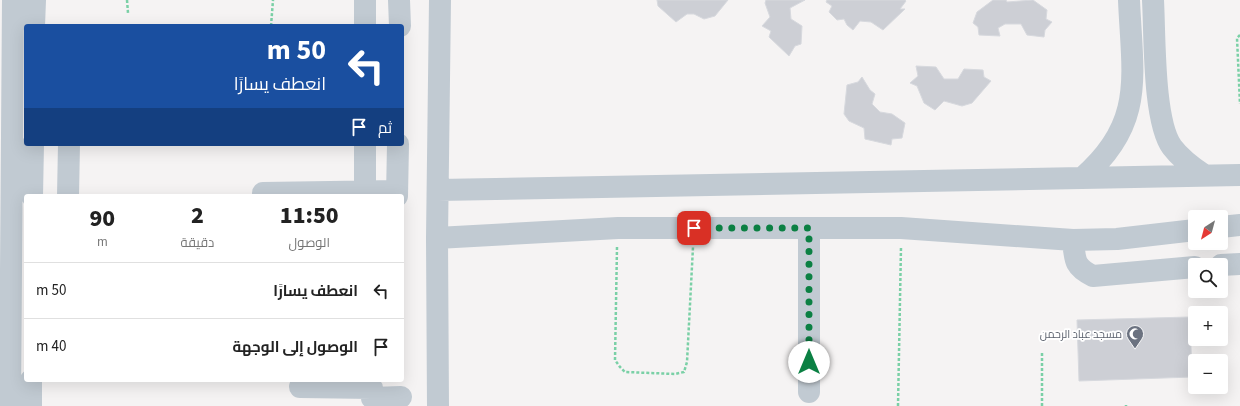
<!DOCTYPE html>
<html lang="ar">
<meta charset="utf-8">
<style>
:root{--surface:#fff;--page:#f2f2f2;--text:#222;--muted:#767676;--line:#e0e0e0}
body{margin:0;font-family:"Source Sans 3",Cairo,sans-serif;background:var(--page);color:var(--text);direction:rtl;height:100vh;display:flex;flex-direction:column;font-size:15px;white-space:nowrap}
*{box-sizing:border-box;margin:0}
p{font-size:13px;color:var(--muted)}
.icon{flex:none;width:22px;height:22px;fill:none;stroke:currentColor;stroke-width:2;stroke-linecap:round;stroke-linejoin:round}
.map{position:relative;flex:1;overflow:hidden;direction:ltr}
.details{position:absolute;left:24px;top:194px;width:380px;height:188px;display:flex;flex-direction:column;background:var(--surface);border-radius:4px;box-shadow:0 4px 16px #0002;direction:rtl}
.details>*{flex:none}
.guide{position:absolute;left:24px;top:24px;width:380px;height:122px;border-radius:4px;box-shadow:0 4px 16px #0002;direction:rtl;background:#1a4fa0;color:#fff;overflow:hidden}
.needle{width:26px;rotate:216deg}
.controls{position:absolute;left:1188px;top:210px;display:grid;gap:8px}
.controls a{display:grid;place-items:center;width:40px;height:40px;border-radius:4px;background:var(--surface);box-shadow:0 4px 16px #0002;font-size:20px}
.pin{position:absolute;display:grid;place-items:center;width:34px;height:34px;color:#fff;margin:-17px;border-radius:8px;box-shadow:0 2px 6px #0006}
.me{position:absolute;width:44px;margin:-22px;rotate:0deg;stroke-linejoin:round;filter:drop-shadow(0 0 3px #0008)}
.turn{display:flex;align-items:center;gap:14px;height:84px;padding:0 12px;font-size:18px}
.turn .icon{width:52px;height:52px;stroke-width:2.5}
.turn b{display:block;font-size:28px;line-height:34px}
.then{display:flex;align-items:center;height:38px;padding:0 12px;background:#0003;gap:8px;font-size:15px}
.eta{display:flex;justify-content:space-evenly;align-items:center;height:68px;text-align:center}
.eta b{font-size:24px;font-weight:800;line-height:28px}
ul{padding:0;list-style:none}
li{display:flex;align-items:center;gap:12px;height:56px;padding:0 12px;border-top:1px solid var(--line)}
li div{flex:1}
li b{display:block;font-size:15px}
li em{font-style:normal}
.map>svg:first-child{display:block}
.building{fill:#cdcfd5;stroke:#d7d9de}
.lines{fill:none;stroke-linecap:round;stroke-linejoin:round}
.path{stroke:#7ad0a6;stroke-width:2.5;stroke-dasharray:3 2;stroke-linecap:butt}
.minor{stroke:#c1cad2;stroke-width:22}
.route{stroke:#0b8043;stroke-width:7;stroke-dasharray:0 12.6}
.labels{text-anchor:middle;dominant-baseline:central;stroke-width:3.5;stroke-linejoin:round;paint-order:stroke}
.worship-label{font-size:11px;fill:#5b616d;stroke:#fff;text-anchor:end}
</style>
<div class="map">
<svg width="1240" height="406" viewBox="0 0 1240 406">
<rect width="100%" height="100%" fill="#f5f3f3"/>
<path class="building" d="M657,0H728L715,16L704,19L694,14H687L676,22L658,6Z
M766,0H805L790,8L791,19L802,26L801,44L795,46L789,56L769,37L771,31L762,26L770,17L765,3Z
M827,0H905L906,1L900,9H905L883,30L871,22L860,21L853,30L847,25L844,19L837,20L829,12L832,6L826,2Z
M993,0H1006L1007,2L1033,0L1047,10L1046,19L1052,22L1045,30L1044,37L1027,35L1021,24H1005L998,28L1000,36L979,35L978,27L973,23L977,12Z
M916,66L936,67L944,79H958L964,69L983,70L984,77L991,81L972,103L962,106L944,101L935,110L924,103L917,86L910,83L918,76Z
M862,77L870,90L875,94L872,104L880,112L892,114L905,123L902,138L892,139L891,145L865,139L864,128L849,121L844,114L847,85L858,82Z
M1190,317L1192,377L1079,381L1077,320Z"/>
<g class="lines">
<path class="path" d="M127,0L128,13
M271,26L273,0
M1240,35L1237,38L1240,104
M617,247L615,360L620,367L625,372L675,374L684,372L687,362L693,247
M898,406L901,247
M1042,406V351
M1126,406V405"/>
<path class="minor" d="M365,0V26
M399,0L400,26
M1153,0C1155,35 1153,121 1172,147C1181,159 1192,167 1204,175
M34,26L35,0
M365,144V196
M1082,178C1146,123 1132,75 1129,0
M438,190L1240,175
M263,193L397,191
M32,196L33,144
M68,196L69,144
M397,196L398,144
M1221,227L1240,225
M437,238L618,228H901L1073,240L1117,239L1195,230
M1073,240C1075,260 1074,267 1093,276L1195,267
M1221,265L1240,264
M300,387L372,388
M809,392V228
M372,398L401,397
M10,406L13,0
M31,406V380
M438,406L437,238L440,0"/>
</g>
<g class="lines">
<path class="route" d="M694,228H809V362"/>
</g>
<defs>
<symbol id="mosque-pin" viewBox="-11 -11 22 30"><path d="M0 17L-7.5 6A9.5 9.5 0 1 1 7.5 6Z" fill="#6b7280" stroke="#fff"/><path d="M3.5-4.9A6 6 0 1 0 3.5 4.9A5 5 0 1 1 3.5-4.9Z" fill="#fff"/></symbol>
</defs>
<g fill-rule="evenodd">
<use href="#mosque-pin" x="1125" y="324" width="20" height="27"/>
</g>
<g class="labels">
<g class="worship-label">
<text x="1122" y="334">مسجد عباد الرحمن</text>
</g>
</g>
</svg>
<div class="controls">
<a><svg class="needle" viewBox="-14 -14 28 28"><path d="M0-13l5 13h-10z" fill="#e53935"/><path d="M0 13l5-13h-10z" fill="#767676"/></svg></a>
<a><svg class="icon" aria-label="search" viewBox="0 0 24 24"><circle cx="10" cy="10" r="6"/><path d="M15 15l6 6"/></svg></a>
<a>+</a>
<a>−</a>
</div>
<div class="pin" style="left:694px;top:228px;background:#d93025"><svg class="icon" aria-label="arrive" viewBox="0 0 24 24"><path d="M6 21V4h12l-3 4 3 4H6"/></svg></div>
<svg class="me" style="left:809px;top:362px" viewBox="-20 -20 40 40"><circle r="19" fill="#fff"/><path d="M0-13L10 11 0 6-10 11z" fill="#0b8043"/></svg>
<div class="guide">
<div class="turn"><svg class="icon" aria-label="left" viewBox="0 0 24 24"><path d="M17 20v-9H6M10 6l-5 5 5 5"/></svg><div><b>50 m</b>انعطف يسارًا</div></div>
<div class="then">ثم<svg class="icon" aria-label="arrive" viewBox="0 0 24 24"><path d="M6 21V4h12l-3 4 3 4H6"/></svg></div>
</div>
<section class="details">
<div class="eta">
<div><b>11:50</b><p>الوصول</p></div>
<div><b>2</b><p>دقيقة</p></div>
<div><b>90</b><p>m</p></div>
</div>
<ul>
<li><svg class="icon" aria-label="left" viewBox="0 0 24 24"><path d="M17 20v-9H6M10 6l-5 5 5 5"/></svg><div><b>انعطف يسارًا</b></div><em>50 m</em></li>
<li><svg class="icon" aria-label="arrive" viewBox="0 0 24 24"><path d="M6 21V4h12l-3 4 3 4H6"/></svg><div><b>الوصول إلى الوجهة</b></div><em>40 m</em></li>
</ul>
</section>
</div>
